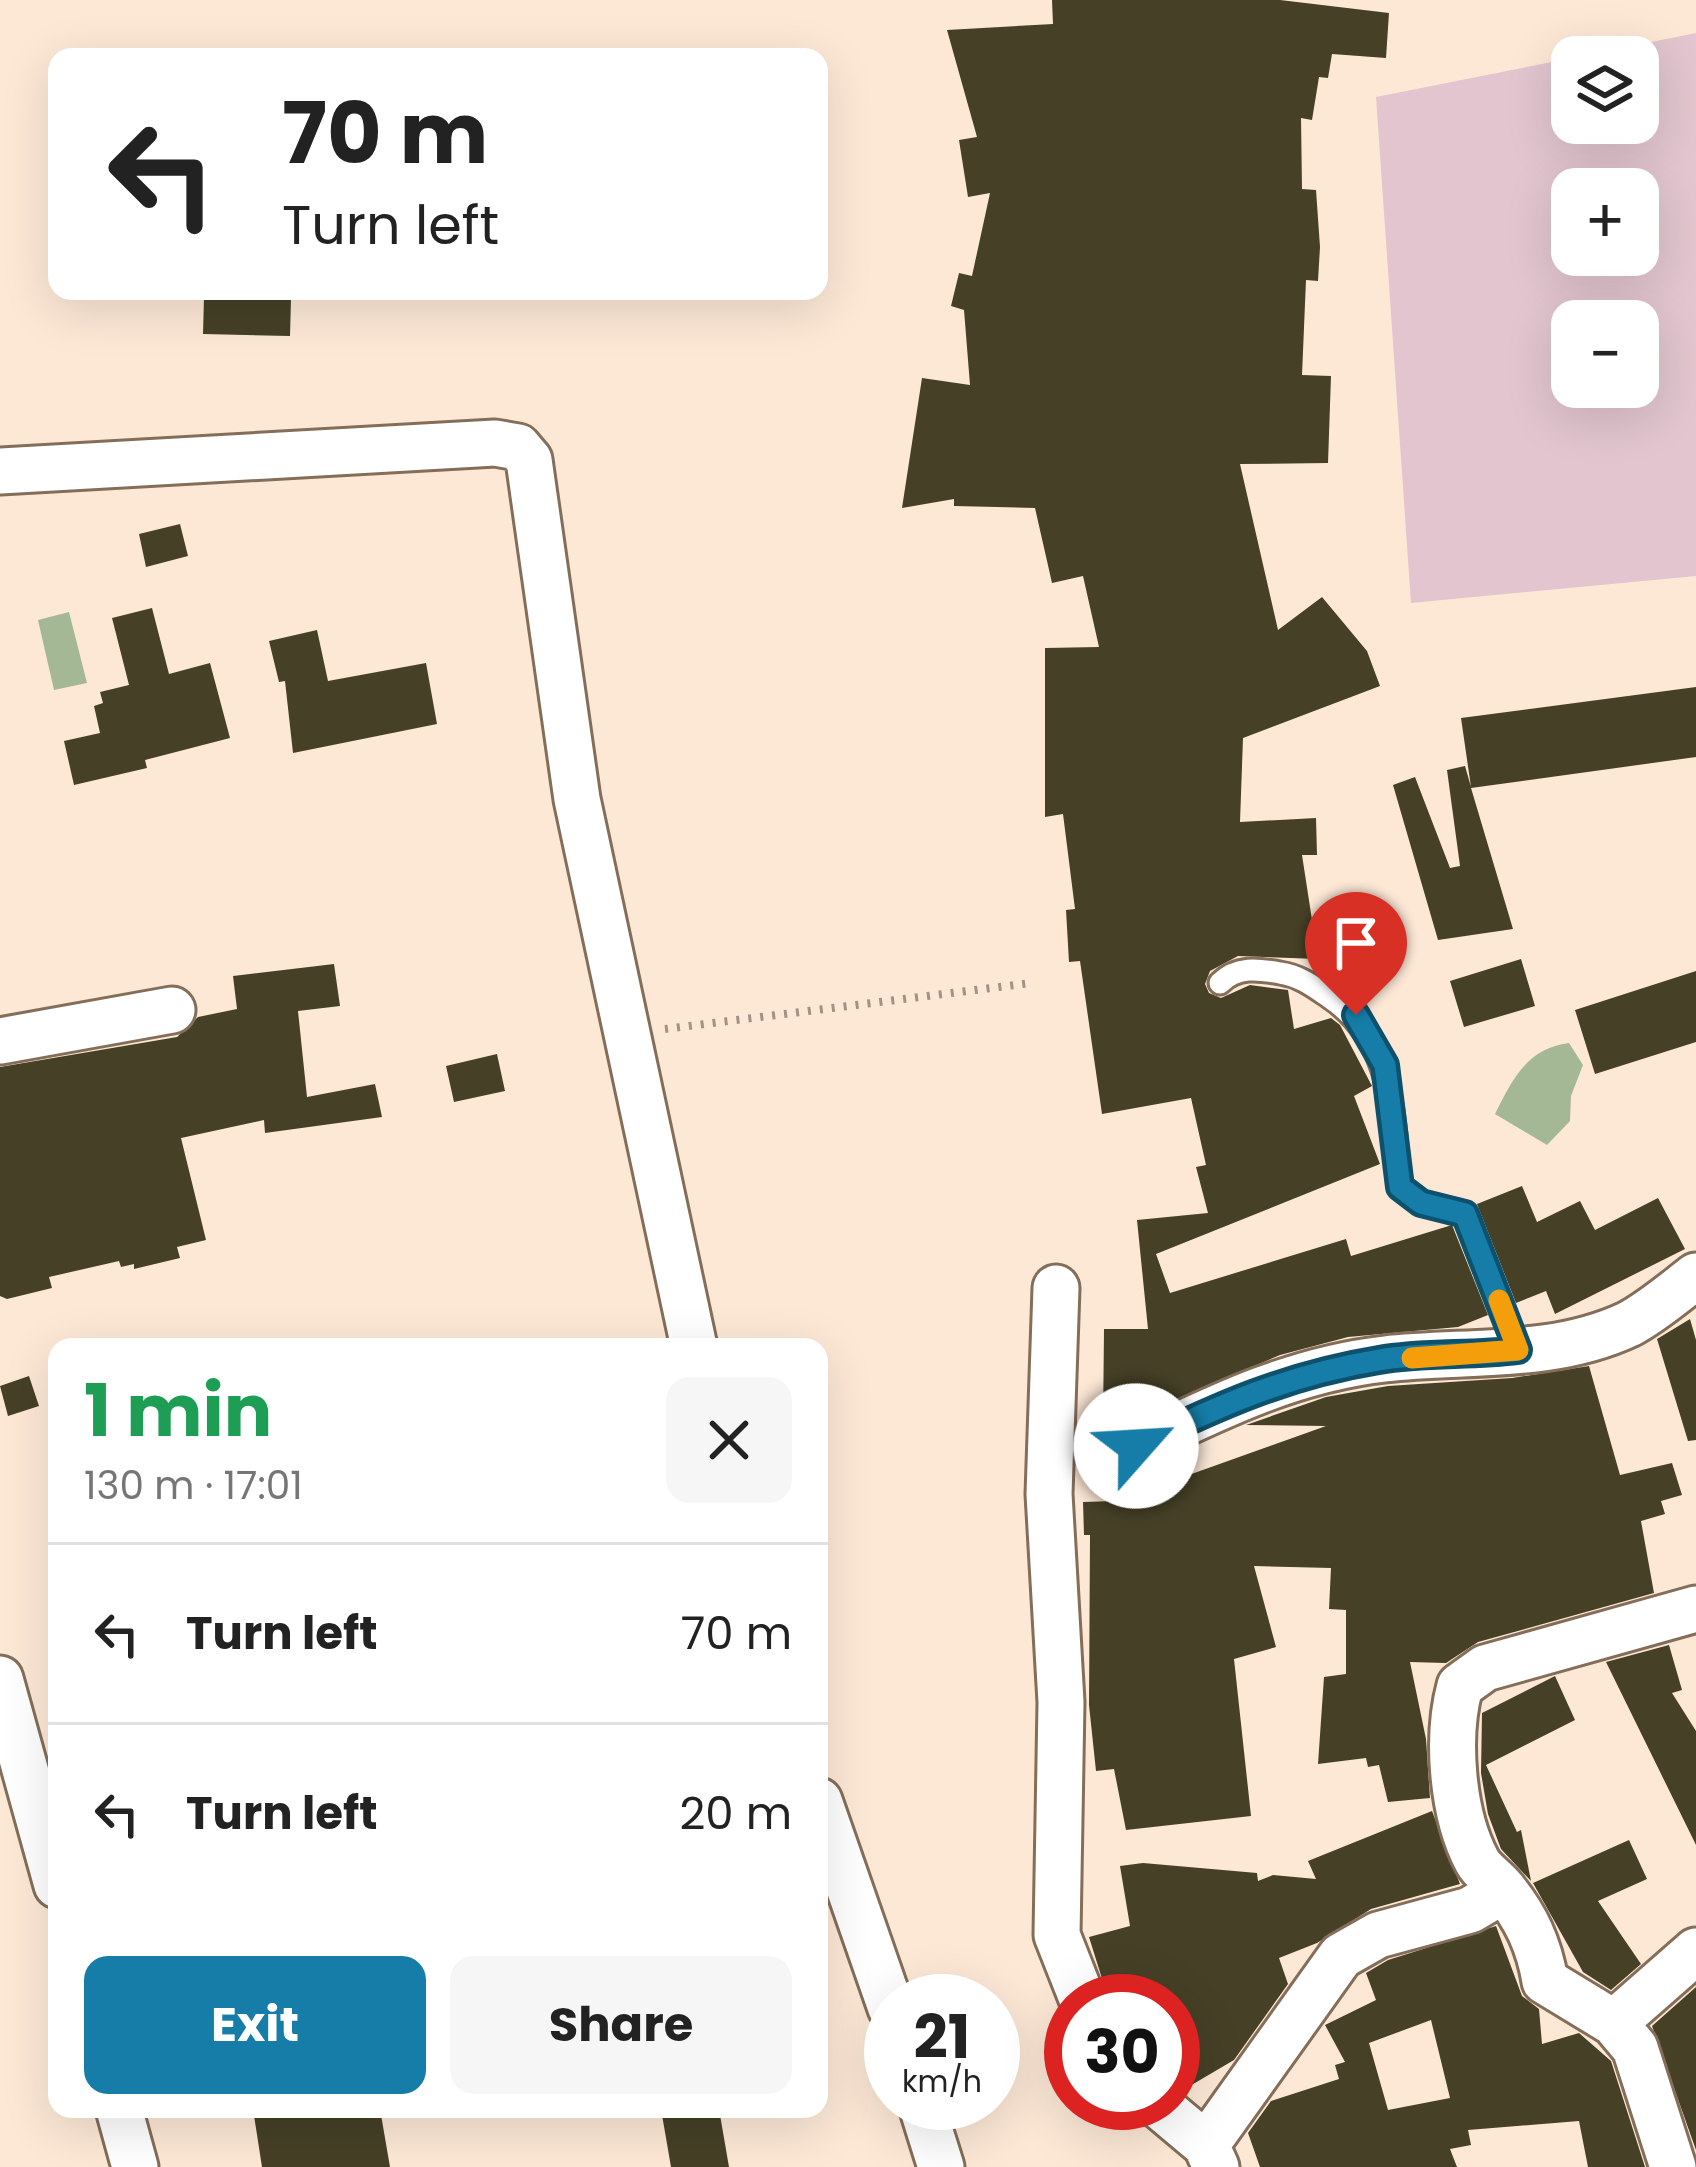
<!DOCTYPE html>
<meta charset="utf-8">
<style>
:root{--surface:#fff;--page:#f6f6f6;--text:#222;--muted:#767676;--line:#e0e0e0;--accent:#157da7}
body{margin:0;font-family:Poppins,sans-serif;background:var(--page);color:var(--text);height:100vh;display:flex;flex-direction:column;font-size:45px;white-space:nowrap}
*{box-sizing:border-box;margin:0}
p{font-size:39px;color:var(--muted)}
.icon{flex:none;width:66px;height:66px;fill:none;stroke:currentColor;stroke-width:2;stroke-linecap:round;stroke-linejoin:round}
.map{position:relative;flex:1;overflow:hidden}
.side{position:absolute;left:48px;top:1338px;width:780px;height:780px;display:flex;flex-direction:column;background:var(--surface);border-radius:24px;box-shadow:0 12px 48px #0002}
.side>*{flex:none}
.top-card{position:absolute;left:48px;top:48px;width:780px;height:252px;border-radius:24px;box-shadow:0 12px 48px #0002;background:#fff;color:var(--text);overflow:hidden}
.tools{position:absolute;left:1551px;top:36px;display:grid;gap:24px}
.tools a{display:grid;place-items:center;width:108px;height:108px;border-radius:24px;background:var(--surface);box-shadow:0 12px 48px #0002;font-size:60px}
.speed{position:absolute;left:864px;top:1974px;display:flex;gap:24px;font-size:60px;font-weight:700;text-align:center}
.speed>*{display:grid;place-content:center;width:156px;height:156px;border-radius:50%;background:var(--surface);box-shadow:0 12px 48px #0002;line-height:1}
.speed small{font-size:30px;font-weight:400}
.speed .limit{border:18px solid #d22;background:#fff;color:#111}
.pin{position:absolute;display:grid;place-items:center;width:102px;height:102px;color:#fff;margin:-123px -51px;border-radius:50% 50% 50% 0;rotate:-45deg;box-shadow:0 0 12px #0007}
.pin .icon{rotate:45deg}
.me{position:absolute;width:132px;margin:-66px;rotate:64deg;stroke-linejoin:round;filter:drop-shadow(0 0 9px #0008)}
.turn{display:flex;align-items:center;gap:42px;height:252px;padding:0 36px;font-size:54px}
.turn .icon{width:156px;height:156px;stroke-width:2.5}
.turn b{display:block;font-size:84px;line-height:102px}
.round{display:grid;place-items:center;flex:none;width:126px;height:126px;border-radius:24px;background:var(--page)}
.overview{display:flex;align-items:center;justify-content:space-between;height:204px;padding:0 36px}
h1{font-size:72px;font-weight:700;line-height:90px;color:#1e9e55}
.action{display:flex;gap:24px;margin-top:auto;padding:24px 36px}
.action a{flex:1;height:138px;border-radius:24px;background:var(--accent);color:#fff;font-size:48px;font-weight:700;line-height:138px;text-align:center}
.action a+a{background:var(--page);color:var(--text)}
ul{padding:0;list-style:none}
li{display:flex;align-items:center;gap:36px;height:180px;padding:0 36px;border-top:3px solid var(--line)}
li div{flex:1}
li b{display:block;font-size:45px}
li em{font-style:normal}
.map>svg:first-child{display:block}
.green{fill:#e2c5ce;fill-rule:evenodd}
.water{fill:#a5b896}
.building{fill:#454026;fill-rule:evenodd}
.lines{fill:none;stroke-linecap:round;stroke-linejoin:round}
.service-casing{stroke:#846e59;stroke-width:27}
.minor-casing{stroke:#846e59;stroke-width:51}
.path{stroke:#a29285;stroke-width:8;stroke-dasharray:3 9;stroke-linecap:butt}
.service{stroke:#fff;stroke-width:21}
.minor{stroke:#fff;stroke-width:45}
.route-casing{stroke:#0e516d;stroke-width:30}
.route{stroke:#157da7;stroke-width:21}
.slow{stroke:#f59e0b;stroke-width:21}
</style>
<div class="map">
<svg width="1696" height="2167" viewBox="0 0 1696 2167">
<rect width="100%" height="100%" fill="#fde8d6"/>
<path class="green" d="M1696,33V576L1411,603L1376,97L1572,58V123H1638V57H1577ZM1572,189H1638V255H1572ZM1572,321H1638V387H1572Z"/>
<path class="water" d="M69,612L87,683L54,690L38,620Z
M1569,1043L1583,1065L1571,1096L1570,1121L1547,1145L1495,1114C1512,1080 1527,1048 1569,1043Z"/>
<path class="building" d="M1052,0H1280L1389,13L1386,58L1332,54L1328,78L1319,77L1312,120L1301,118L1302,189L1316,190L1320,247L1318,281L1306,280L1302,375L1331,376L1328,463L1240,464L1278,630L1322,597L1367,651L1380,686L1243,738L1240,822L1316,818L1317,855H1302L1318,959L1238,956L1210,971L1205,984L1209,993L1221,998L1250,985L1288,990L1294,1029L1331,1018L1340,1025L1372,1086L1354,1096L1380,1164L1156,1254L1170,1293L1346,1239L1351,1256L1452,1225L1488,1315L1458,1327L1348,1337L1280,1355L1122,1423H1103L1104,1329H1148L1137,1220L1208,1213L1196,1167L1206,1165L1191,1098L1102,1114L1080,961L1069,962L1066,910L1075,909L1063,814L1045,817V648L1099,647L1083,576L1052,583L1035,508L954,506V499L902,508L922,378L970,385L964,310L951,306L959,273L972,276L990,193L968,197L959,140L977,137L947,30L1053,24Z
M204,297L291,299L290,336L203,334Z
M180,524L188,556L146,567L139,534Z
M152,608L169,674L210,663L230,738L145,760L147,768L74,785L64,741L100,733L94,706L103,703L100,692L129,685L112,618Z
M317,630L328,681L426,663L437,724L293,753L285,681L279,682L269,641Z
M1696,687V757L1471,788L1513,929L1438,940L1393,785L1415,777L1450,868L1460,866L1447,770L1465,766L1471,787L1461,718Z
M1521,959L1535,1006L1464,1027L1450,981Z
M334,964L340,1006L298,1011L307,1097L375,1084L382,1117L265,1133L264,1120L181,1138L206,1240L177,1247L180,1258L134,1269V1264L121,1267L119,1261L49,1277L52,1288L7,1299L0,1296V1067L177,1037L198,1017L237,1009L233,976Z
M1696,971V1042L1595,1074L1575,1010Z
M497,1054L505,1091L454,1102L446,1066Z
M1522,1186L1537,1222L1580,1201L1595,1230L1658,1198L1685,1249L1555,1314L1546,1291L1516,1303L1477,1204Z
M1690,1319L1696,1340V1440L1688,1441L1657,1339Z
M1589,1366L1620,1475L1672,1463L1682,1495L1661,1501L1665,1514L1641,1521L1654,1593L1478,1642L1446,1663L1410,1662L1426,1739L1430,1798L1388,1802L1379,1765L1368,1767L1366,1758L1318,1764L1324,1677L1346,1674V1610L1329,1609L1331,1568L1254,1566L1276,1647L1234,1659L1251,1816L1126,1830L1114,1769L1096,1771L1089,1705L1090,1535H1084L1083,1502L1116,1501L1326,1426L1246,1425L1326,1397L1388,1386L1512,1378Z
M29,1376L39,1406L8,1416L0,1386Z
M1669,1645L1682,1690L1672,1693L1696,1731V1845L1606,1662Z
M1555,1676L1575,1720L1486,1765L1517,1832L1521,1830L1531,1881L1501,1849L1488,1814L1481,1773L1482,1713Z
M1432,1811L1460,1884L1371,1909L1317,1943L1279,1958L1288,1984L1234,2060L1183,2090L1173,2082V2001H1109L1089,1937L1130,1926L1120,1866L1143,1863L1257,1873L1258,1881L1273,1875L1316,1879L1308,1861Z
M1629,1840L1647,1879L1598,1901L1641,1964L1611,1990L1583,1972L1533,1883Z
M1496,1926L1522,1996L1539,2009L1542,2044L1579,2033L1611,2061L1645,2167H1588L1579,2121L1468,2130L1471,2145L1450,2149L1457,2167H1260L1248,2133L1271,2101L1339,2079L1335,2065L1345,2062L1325,2025L1376,2000L1366,1973L1388,1960ZM1431,2020L1450,2098L1388,2110L1369,2043Z
M1696,1987V2150L1652,2026Z
M253,2109H380L390,2167H262Z
M661,2109H719L729,2167H671Z"/>
<g class="lines">
<defs>
<path id="service" d="M1220,983C1237,966 1258,969 1280,973C1300,976 1313,986 1329,997C1395,1041 1392,1116 1400,1187L1422,1203L1465,1213L1518,1350"/>
<path id="minor" d="M0,471L495,443L518,447L529,460L577,799L694,1347
M0,1041L172,1010
M1056,1288L1049,1494L1061,1702L1057,1935L1083,2001
M1136,1446C1217,1407 1294,1369 1385,1359C1466,1350 1553,1360 1629,1324C1652,1312 1675,1292 1696,1276
M0,1679L57,1885
M819,1801L891,2008
M1614,2023L1696,1951
M921,2103L941,2167
M1156,2103L1206,2145L1216,2167
M119,2109L135,2167
M1206,2145L1341,1956L1378,1935L1470,1910L1504,1890
M1673,2167L1635,2048L1614,2023L1545,1981C1539,1945 1526,1917 1503,1889C1495,1879 1482,1871 1477,1861C1452,1814 1446,1737 1460,1686L1485,1668L1696,1609"/>
</defs>
<use href="#service" class="service-casing"/>
<use href="#minor" class="minor-casing"/>
<path class="path" d="M665,1029L1031,983"/>
<use href="#service" class="service"/>
<use href="#minor" class="minor"/>
</g>
<g class="lines">
<defs>
<path id="route" d="M1136,1446C1218,1406 1287,1375 1379,1360C1424,1352 1472,1356 1518,1350L1465,1214L1421,1203L1400,1187L1385,1065L1356,1015"/>
</defs>
<use href="#route" class="route-casing"/>
<use href="#route" class="route"/>
<path class="slow" d="M1412,1358L1518,1350L1499,1300"/>
</g>
</svg>
<div class="tools">
<a><svg class="icon" aria-label="layers" viewBox="0 0 24 24"><path d="M12 4l9 5-9 5-9-5zM3 14l9 5 9-5"/></svg></a>
<a>+</a>
<a>−</a>
</div>
<div class="speed"><div>21<small>km/h</small></div><div class="limit">30</div></div>
<div class="pin" style="left:1356px;top:1015px;background:#d93025"><svg class="icon" aria-label="arrive" viewBox="0 0 24 24"><path d="M6 21V4h12l-3 4 3 4H6"/></svg></div>
<svg class="me" style="left:1136px;top:1446px" viewBox="-20 -20 40 40"><circle r="19" fill="#fff"/><path d="M0-13L10 11 0 6-10 11z" fill="#157da7"/></svg>
<div class="top-card">
<div class="turn"><svg class="icon" aria-label="left" viewBox="0 0 24 24"><path d="M17 20v-9H6M10 6l-5 5 5 5"/></svg><div><b>70 m</b>Turn left</div></div>
</div>
<section class="side">
<div class="overview"><div><h1>1 min</h1><p>130 m · 17:01</p></div><a class="round"><svg class="icon" aria-label="close" viewBox="0 0 24 24"><path d="M6 6l12 12M18 6L6 18"/></svg></a></div>
<ul>
<li><svg class="icon" aria-label="left" viewBox="0 0 24 24"><path d="M17 20v-9H6M10 6l-5 5 5 5"/></svg><div><b>Turn left</b></div><em>70 m</em></li>
<li><svg class="icon" aria-label="left" viewBox="0 0 24 24"><path d="M17 20v-9H6M10 6l-5 5 5 5"/></svg><div><b>Turn left</b></div><em>20 m</em></li>
</ul>
<div class="action"><a>Exit</a><a>Share</a></div>
</section>
</div>
